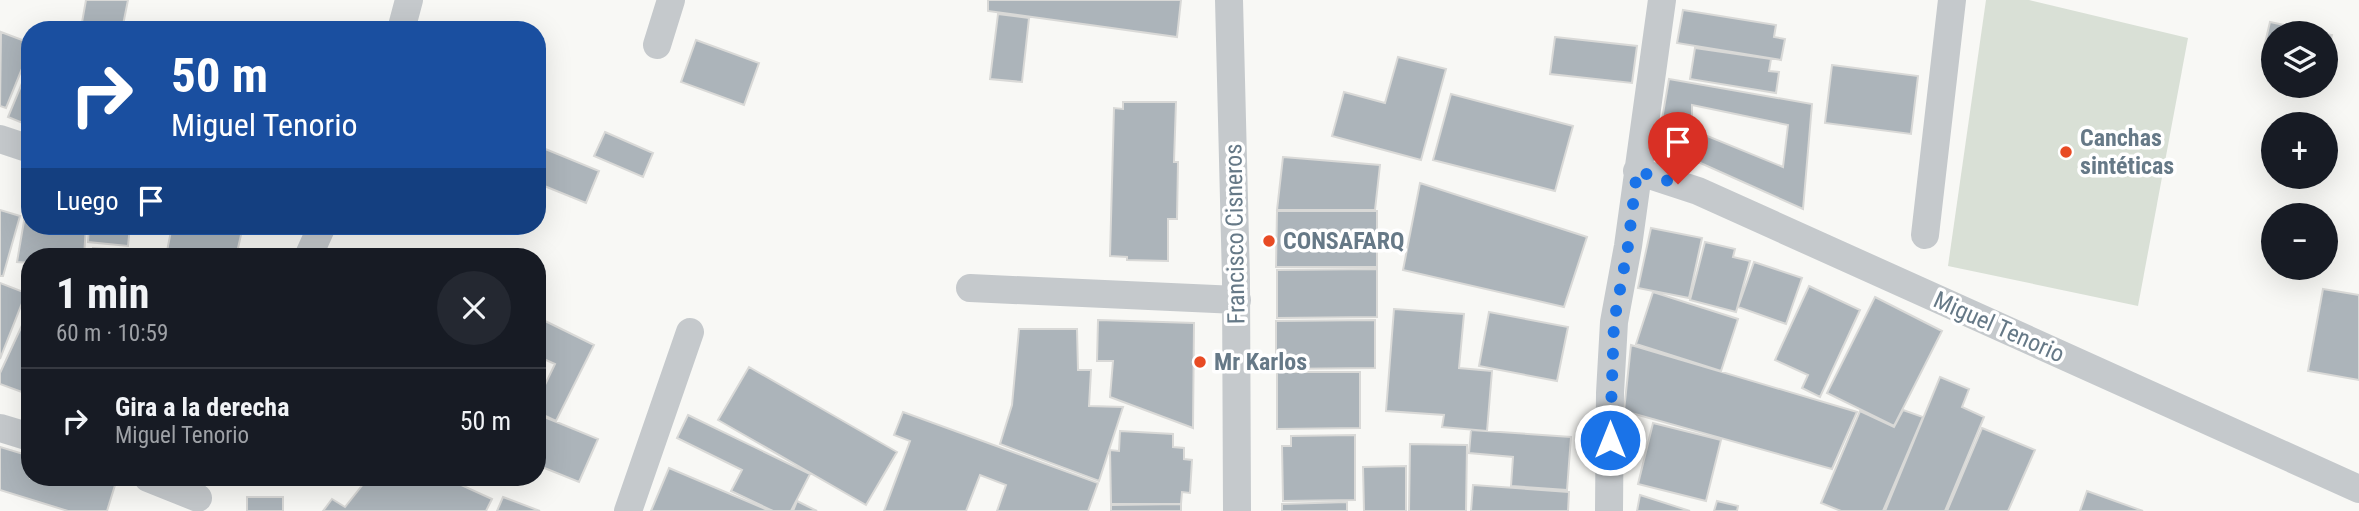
<!DOCTYPE html>
<html lang="es">
<meta charset="utf-8">
<style>
:root{--surface:#171b24;--page:#242831;--text:#f1f3f6;--muted:#9ea1a6;--line:#363941}
body{margin:0;font-family:"Roboto Condensed",sans-serif;background:var(--page);color:var(--text);height:100vh;display:flex;flex-direction:column;font-size:26px;white-space:nowrap}
*{box-sizing:border-box;margin:0}
p{font-size:23px;color:var(--muted)}
.icon{flex:none;width:38px;height:38px;fill:none;stroke:currentColor;stroke-width:2;stroke-linecap:round;stroke-linejoin:round}
.map{position:relative;flex:1;overflow:hidden}
.details{position:absolute;left:21px;top:248px;width:525px;height:238px;display:flex;flex-direction:column;background:var(--surface);border-radius:28px;box-shadow:0 7px 28px #0002}
.details>*{flex:none}
.banner{position:absolute;left:21px;top:21px;width:525px;height:214px;border-radius:28px;box-shadow:0 7px 28px #0002;background:#1a4fa0;color:#fff;overflow:hidden}
.tools{position:absolute;left:2261px;top:21px;display:grid;gap:14px}
.tools a{display:grid;place-items:center;width:77px;height:77px;border-radius:50%;background:var(--surface);box-shadow:0 7px 28px #0002;font-size:35px}
.pin{position:absolute;display:grid;place-items:center;width:60px;height:60px;color:#fff;margin:-72px -30px;border-radius:50% 50% 50% 0;rotate:-45deg;box-shadow:0 0 7px #0007}
.pin .icon{rotate:45deg}
.me{position:absolute;width:77px;margin:-38px;rotate:0deg;stroke-linejoin:round;filter:drop-shadow(0 0 5px #0008)}
.turn{display:flex;align-items:center;gap:24px;height:147px;padding:0 35px;font-size:32px}
.turn .icon{width:91px;height:91px;stroke-width:2.5}
.turn b{display:block;font-size:49px;line-height:60px}
.then{display:flex;align-items:center;height:66px;padding:0 35px;background:#0003;gap:14px;font-size:26px}
.round{display:grid;place-items:center;flex:none;width:74px;height:74px;border-radius:37px;background:var(--page)}
.overview{display:flex;align-items:center;justify-content:space-between;height:119px;padding:0 35px}
h1{font-size:42px;font-weight:700;line-height:52px}
ul{padding:0;list-style:none}
li{display:flex;align-items:center;gap:21px;height:105px;padding:0 35px;border-top:2px solid var(--line)}
li div{flex:1}
li b{display:block;font-size:26px}
li em{font-style:normal}
.map>svg:first-child{display:block}
.pitch{fill:#d9e0d6}
.building{fill:#acb4ba;stroke:#d9d9d7;stroke-width:2}
.lines{fill:none;stroke-linecap:round;stroke-linejoin:round}
.street{stroke:#c5c9cc;stroke-width:28}
.route{stroke:#1a73e8;stroke-width:12;stroke-dasharray:0 21.6}
.poi-dot{fill:#e84b24;stroke:#fff;stroke-width:2.5}
.labels{text-anchor:middle;dominant-baseline:central;stroke-width:7;stroke-linejoin:round;paint-order:stroke}
.poi-label{font-size:24px;font-weight:bold;fill:#667987;stroke:#fff;text-anchor:start}
.street-label{font-size:24px;fill:#667987;stroke:#fff}
</style>
<div class="map">
<svg width="2359" height="511" viewBox="0 0 2359 511">
<rect width="100%" height="100%" fill="#f8f8f5"/>
<path class="pitch" d="M1986,0H2029L2188,38L2138,306L1948,266Z"/>
<path class="building" d="M86,0H128L122,30L81,28Z
M988,0H1181L1177,37L988,11Z
M1683,10L1776,25L1774,37L1785,39L1781,60L1677,43Z
M998,14L1029,18L1022,82L990,79Z
M2270,22L2324,33H2273V59L2262,56Z
M1,32L30,43V49L6,108L0,106Z
M2326,34L2332,35L2326,62Z
M1555,37L1637,46L1632,83L1550,74Z
M696,40L759,63L744,105L681,82Z
M1695,48L1771,59L1769,71L1779,72L1776,93L1690,79Z
M1398,57L1446,69L1421,160L1332,136L1344,92L1385,103Z
M30,64V126L8,117Z
M1832,65L1918,76L1911,134L1825,123Z
M1669,79L1812,104L1803,209L1687,157L1700,133L1783,167L1788,125L1692,105V127L1669,140L1661,125Z
M2297,86H2321L2319,90Z
M1451,94L1573,126L1555,191L1433,160Z
M1123,102H1176L1174,162H1178L1177,219H1168V261L1127,260V257L1110,256L1114,108L1123,109Z
M605,132L653,153L643,177L594,156Z
M538,146L599,171L586,203L537,183Z
M1283,157L1380,165L1375,210H1277Z
M1420,183L1587,237L1564,307L1403,270Z
M0,210L20,216L3,276H0Z
M1277,211H1377V267H1276Z
M30,214V226H86L84,257H30V263L17,262L25,215Z
M89,226H130L128,246L88,242Z
M172,226H243L236,257H195L167,251Z
M1651,228L1702,238L1689,298L1638,288Z
M1705,242L1735,249L1733,257L1750,261L1736,312L1690,300Z
M93,248L120,250L119,257H93Z
M128,254L167,257H128Z
M1754,262L1802,278L1786,324L1738,307Z
M1377,269V317L1277,318V270Z
M0,283L26,293L0,359Z
M1809,286L1860,310L1820,397L1802,388L1808,375L1775,360Z
M2323,289L2359,295V380L2308,371Z
M1653,292L1738,319L1721,371L1636,344Z
M1875,297L1942,331L1894,426L1827,393Z
M30,308V395L0,384V373Z
M1394,309L1464,314L1459,368L1492,371L1487,431L1442,427L1444,415L1386,411Z
M1489,312L1568,327L1557,381L1479,366Z
M537,317L594,345L556,421L537,412V388L542,391L555,364L537,356Z
M1098,320L1194,323L1193,428L1110,397L1113,361H1097Z
M1375,320V368L1276,369V321Z
M1019,329H1077L1078,370H1091L1089,406L1123,407L1099,481L1000,444L1012,405Z
M1631,345L1857,412L1832,469L1624,411Z
M749,367L897,452L866,505L718,420Z
M1277,372H1360V428L1277,429Z
M1940,377L1969,389L1962,407L1984,417L1945,511H1885Z
M1903,410L1923,417L1883,511H1841L1821,503L1860,411L1894,427Z
M903,412L1098,483L1088,511H997L1006,485L980,475L966,511H884L910,441L894,435Z
M537,414L598,439L579,482L537,465Z
M688,415L810,474L791,511H773L731,491L742,470L677,438Z
M1653,423L1721,440L1706,501L1638,484Z
M1982,428L2035,450L2008,511H1947Z
M1471,430L1571,437L1567,490L1511,486L1513,457L1469,453Z
M1120,431L1173,434V447L1184,448V459L1192,460L1190,493L1182,492L1181,504H1111L1110,450L1119,451Z
M1355,435V500L1283,501L1282,446H1291V436Z
M1410,444L1467,445L1466,511H1409Z
M0,447L30,456V478H102L116,482L107,511H68L0,490Z
M1406,466V511H1364L1363,467Z
M669,468L770,511H651Z
M368,478H446L492,499L486,511H323L332,499L345,507Z
M1473,485L1569,492L1568,511H1471Z
M2087,491L2143,511H2080Z
M1640,495L1690,511H1637Z
M247,497H283V511H247Z
M503,497L540,511H497Z
M797,501L817,511H793Z
M1717,501L1738,506L1737,511H1714Z
M1347,502V511H1282V504Z
M1181,504V511H1111V505Z"/>
<g class="lines">
<path class="street" d="M1229,0L1236,280L1237,511
M401,30L409,0
M657,45L671,0
M0,139L30,149
M1637,171L1698,191L2359,489
M1925,235L1952,0
M308,257L322,226
M970,288L1237,300
M0,428L30,437
M148,478L198,498
M628,511L690,332
M1609,511L1610,393L1614,322L1628,246L1662,0"/>
</g>
<g class="lines">
<path class="route" d="M1610,440L1614,322L1628,246L1637,171L1678,184"/>
</g>
<g class="poi-dot">
<circle cx="2066" cy="152" r="7"/>
<circle cx="1269" cy="241" r="7"/>
<circle cx="1200" cy="362" r="7"/>
</g>
<g class="labels">
<g class="poi-label">
<text x="2080" y="138">Canchas<tspan x="2080" dy="28">sintéticas</tspan></text>
<text x="1283" y="241">CONSAFARQ</text>
<text x="1214" y="362">Mr Karlos</text>
</g>
<g class="street-label">
<text transform="translate(1235 234) rotate(-91)">Francisco Cisneros</text>
<text transform="translate(1999 327) rotate(24)">Miguel Tenorio</text>
</g>
</g>
</svg>
<div class="tools">
<a><svg class="icon" aria-label="layers" viewBox="0 0 24 24"><path d="M12 4l9 5-9 5-9-5zM3 14l9 5 9-5"/></svg></a>
<a>+</a>
<a>−</a>
</div>
<div class="pin" style="left:1678px;top:184px;background:#d93025"><svg class="icon" aria-label="arrive" viewBox="0 0 24 24"><path d="M6 21V4h12l-3 4 3 4H6"/></svg></div>
<svg class="me" style="left:1610px;top:440px" viewBox="-20 -20 40 40"><circle r="17" fill="#1a73e8" stroke="#fff" stroke-width="3"/><path d="M0-11L8 9 0 5-8 9z" fill="#fff"/></svg>
<div class="banner">
<div class="turn"><svg class="icon" aria-label="right" viewBox="0 0 24 24"><path d="M7 20v-9h11M14 6l5 5-5 5"/></svg><div><b>50 m</b>Miguel Tenorio</div></div>
<div class="then">Luego<svg class="icon" aria-label="arrive" viewBox="0 0 24 24"><path d="M6 21V4h12l-3 4 3 4H6"/></svg></div>
</div>
<section class="details">
<div class="overview"><div><h1>1 min</h1><p>60 m · 10:59</p></div><a class="round"><svg class="icon" aria-label="close" viewBox="0 0 24 24"><path d="M6 6l12 12M18 6L6 18"/></svg></a></div>
<ul>
<li><svg class="icon" aria-label="right" viewBox="0 0 24 24"><path d="M7 20v-9h11M14 6l5 5-5 5"/></svg><div><b>Gira a la derecha</b><p>Miguel Tenorio</p></div><em>50 m</em></li>
</ul>
</section>
</div>
